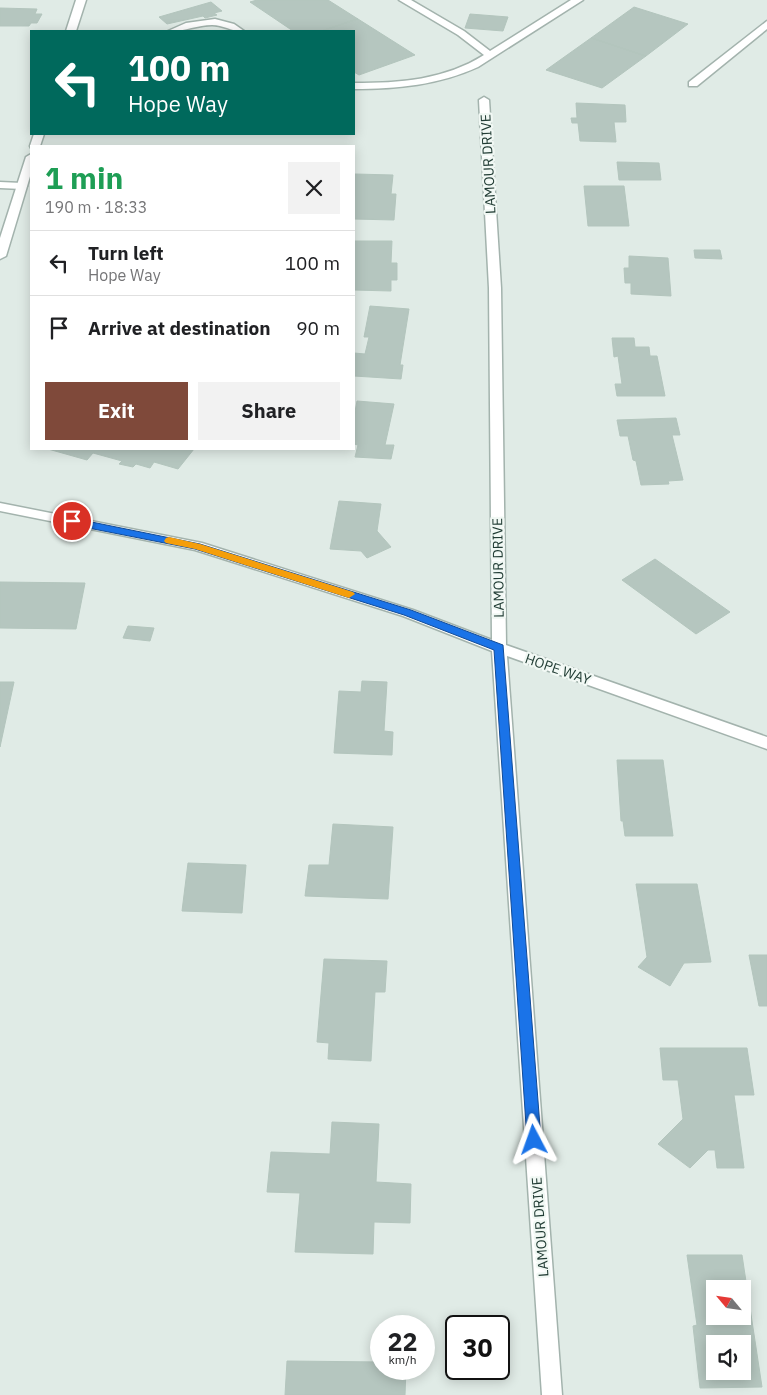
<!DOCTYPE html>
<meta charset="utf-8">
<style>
:root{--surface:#fff;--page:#f2f2f2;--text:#202124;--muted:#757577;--line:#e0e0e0;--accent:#7f493a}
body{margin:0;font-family:"IBM Plex Sans",sans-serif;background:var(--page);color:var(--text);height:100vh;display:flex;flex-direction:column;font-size:19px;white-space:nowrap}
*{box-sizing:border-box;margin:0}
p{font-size:16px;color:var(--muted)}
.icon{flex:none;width:28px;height:28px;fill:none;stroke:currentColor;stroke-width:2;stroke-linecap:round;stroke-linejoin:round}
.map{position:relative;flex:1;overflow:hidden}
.panel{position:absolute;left:30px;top:145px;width:325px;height:305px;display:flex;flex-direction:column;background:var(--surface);border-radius:0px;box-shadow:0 2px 12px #0003}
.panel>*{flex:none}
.guide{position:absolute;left:30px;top:30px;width:325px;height:105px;border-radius:0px;box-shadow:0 2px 12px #0003;background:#00695c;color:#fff;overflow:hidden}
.needle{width:32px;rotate:299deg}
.buttons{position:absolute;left:706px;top:1280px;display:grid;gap:10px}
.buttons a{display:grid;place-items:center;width:45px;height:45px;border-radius:0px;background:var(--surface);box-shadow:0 2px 12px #0003;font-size:25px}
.speed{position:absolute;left:370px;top:1315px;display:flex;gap:10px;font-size:25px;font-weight:700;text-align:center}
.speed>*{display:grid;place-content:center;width:65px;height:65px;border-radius:50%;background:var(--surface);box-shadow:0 2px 12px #0003;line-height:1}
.speed small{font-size:12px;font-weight:400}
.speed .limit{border:2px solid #111;border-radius:8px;background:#fff;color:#111}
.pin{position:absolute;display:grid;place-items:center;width:42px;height:42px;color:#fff;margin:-21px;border:2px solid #fff;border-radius:50%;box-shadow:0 1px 5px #0007}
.me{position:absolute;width:55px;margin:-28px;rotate:356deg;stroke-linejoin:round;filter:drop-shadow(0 0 4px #0008)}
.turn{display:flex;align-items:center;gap:18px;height:105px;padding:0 15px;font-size:22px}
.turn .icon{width:65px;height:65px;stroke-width:2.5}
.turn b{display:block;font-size:35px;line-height:42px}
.round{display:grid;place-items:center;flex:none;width:52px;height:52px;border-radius:0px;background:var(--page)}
.head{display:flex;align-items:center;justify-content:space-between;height:85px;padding:0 15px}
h1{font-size:30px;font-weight:800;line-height:38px;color:#1e9e55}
.button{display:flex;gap:10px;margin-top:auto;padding:10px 15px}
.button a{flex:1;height:58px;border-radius:0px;background:var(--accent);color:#fff;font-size:20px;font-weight:800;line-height:58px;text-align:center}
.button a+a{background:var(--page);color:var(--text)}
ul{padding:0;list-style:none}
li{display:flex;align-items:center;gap:15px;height:65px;padding:0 15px;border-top:1px solid var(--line)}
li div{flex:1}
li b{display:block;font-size:19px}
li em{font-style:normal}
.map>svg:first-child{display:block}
.building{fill:#b5c6bf;stroke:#b3c5bd;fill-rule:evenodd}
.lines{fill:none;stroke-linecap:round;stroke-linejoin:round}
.service-casing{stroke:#a3b3ad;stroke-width:3}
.minor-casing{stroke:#a3b3ad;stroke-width:3}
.tertiary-casing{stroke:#a3b3ad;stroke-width:3}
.service{fill:#fff;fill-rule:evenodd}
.minor{fill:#fff;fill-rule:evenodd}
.tertiary{fill:#fff;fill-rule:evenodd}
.route{fill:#1a73e8;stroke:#114b97}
.slow{fill:#f59e0b}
.labels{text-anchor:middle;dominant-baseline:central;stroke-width:4.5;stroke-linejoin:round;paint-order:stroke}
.street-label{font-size:14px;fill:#213c34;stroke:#f1f8f4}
</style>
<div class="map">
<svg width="767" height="1395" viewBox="0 0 767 1395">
<rect width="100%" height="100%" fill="#e0ebe6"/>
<path class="building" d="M257,0H328L358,19L321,31H293L250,2Z
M211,2L222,11L214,13L217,15L205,18L203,16L167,24L159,17Z
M634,7L688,24L646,56L591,38Z
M0,8L37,9L35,14H42L37,23H31L29,26H0Z
M470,14L508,17L503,31L465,28Z
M358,19L415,55L359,75L354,72V31H321Z
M591,38L646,56L602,88L546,70Z
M576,103L625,105L626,122H614L616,142L580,141L578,123H572L571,118H577Z
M617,162L659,163L661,180H619Z
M355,174L393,175L391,194H396L394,220L354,219Z
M584,186H624L629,226H588Z
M354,241H392L391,263H397V280H391V291L354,290Z
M694,250H720L722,259L695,258Z
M629,256L668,258L671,296L631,294V283H625L624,268H629Z
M370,306L409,309L400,365H403L401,379L354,376V353L365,354L369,337H364Z
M612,338H634L635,347H649L650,356H657L665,396H617L615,384H622L618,356L614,357Z
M357,401L394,404L385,445H394L391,459L355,457L358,445L354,444V417Z
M676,418L680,435H672L683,480L668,481L669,484L641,485L636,461L633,460L628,436H620L617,420Z
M48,449H194L178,469L154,462L150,468L136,464L133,467L119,464L122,461L93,453L87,460Z
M339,501L381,504L377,531L391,547L367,558L361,551L330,549Z
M655,559L730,612L696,634L622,580Z
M0,582L85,583L76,629L0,628Z
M128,626L154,628L150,641L123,638Z
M362,681L387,682L384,731L393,732L392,755L334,753L339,691L361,692Z
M0,682H14L0,747Z
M617,760H663L673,836H625L623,821H621Z
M333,824L393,827L388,899L305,896L309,865H329Z
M188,863L246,865L242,913L182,911Z
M636,884H697L711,962L684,963L670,986L638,967L647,957Z
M749,955H767V1006H759Z
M324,959L387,961L385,992H375L371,1061L328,1059L329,1043L317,1042Z
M660,1048H747L754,1095H734L744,1168H717L715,1150H708L690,1168L658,1144L683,1119L678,1080H663Z
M332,1122L379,1124L376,1182L411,1184L410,1223L374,1222L373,1254L295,1252L300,1193L267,1192L271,1152L330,1154Z
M687,1255H742L762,1387L700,1388L693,1326L697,1325ZM715,1289H742V1316H715ZM715,1344H742V1371H715Z
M287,1361L381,1362V1369H406L405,1395H285Z"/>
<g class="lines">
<defs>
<path id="service" d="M215,19L234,24L244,31C232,32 224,25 212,25C197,25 183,32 168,31L186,23Z"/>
<path id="minor" d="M399,0H411L464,31L490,51L571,0H583L478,67C439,85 397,89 354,89V83C400,83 444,80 484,55L458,35Z
M767,21V29L697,86H689V82Z
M484,97L489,100L501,288L506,645L767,737V749L507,656L562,1395H542L492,651L403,616L195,550L0,511V503L202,543L413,610L492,640L489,288L479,100Z
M0,182L22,183L27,186L22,189L0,188Z"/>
<path id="tertiary" d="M76,0H86L76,31H66Z
M34,134H44L40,146H31V148L30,146Z
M31,154V173L6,256L0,259V238L26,157Z"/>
</defs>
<use href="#service" class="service-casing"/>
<use href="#minor" class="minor-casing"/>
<use href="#tertiary" class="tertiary-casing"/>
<use href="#service" class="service"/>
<use href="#minor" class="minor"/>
<use href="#tertiary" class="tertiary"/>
</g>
<path class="route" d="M72,518L200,544L411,610L503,645L541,1140L539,1144L534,1146L529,1144L527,1140L494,650L404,615L195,549L68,524L66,521L68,519Z"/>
<path class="slow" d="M169,537L200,544L353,592L355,594L349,598L195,549L166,543L164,541L166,538Z"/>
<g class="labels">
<g class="street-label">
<text transform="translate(488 164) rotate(-93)">LAMOUR DRIVE</text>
<text transform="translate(498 568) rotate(-91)">LAMOUR DRIVE</text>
<text transform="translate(558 669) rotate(19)">HOPE WAY</text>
<text transform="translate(540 1227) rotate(-94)">LAMOUR DRIVE</text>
</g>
</g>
</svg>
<div class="buttons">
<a><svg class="needle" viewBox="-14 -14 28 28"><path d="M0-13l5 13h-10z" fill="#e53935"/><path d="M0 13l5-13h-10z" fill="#757577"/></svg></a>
<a><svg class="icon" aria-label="sound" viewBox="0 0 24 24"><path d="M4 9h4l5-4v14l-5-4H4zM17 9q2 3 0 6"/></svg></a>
</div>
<div class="speed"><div>22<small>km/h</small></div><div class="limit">30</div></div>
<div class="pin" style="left:72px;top:521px;background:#d93025"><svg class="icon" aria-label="arrive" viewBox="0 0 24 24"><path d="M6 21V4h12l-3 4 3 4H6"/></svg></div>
<svg class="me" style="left:534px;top:1140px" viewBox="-20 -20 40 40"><path d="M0-17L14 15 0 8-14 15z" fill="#1a73e8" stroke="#fff" stroke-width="4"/></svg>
<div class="guide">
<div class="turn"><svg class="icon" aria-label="left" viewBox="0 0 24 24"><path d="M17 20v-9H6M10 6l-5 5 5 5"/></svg><div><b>100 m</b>Hope Way</div></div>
</div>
<section class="panel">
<div class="head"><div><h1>1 min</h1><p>190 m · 18:33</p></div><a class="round"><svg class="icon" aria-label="close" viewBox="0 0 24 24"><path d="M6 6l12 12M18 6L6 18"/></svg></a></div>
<ul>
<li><svg class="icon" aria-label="left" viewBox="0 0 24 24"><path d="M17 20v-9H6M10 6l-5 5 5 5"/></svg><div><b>Turn left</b><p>Hope Way</p></div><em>100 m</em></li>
<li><svg class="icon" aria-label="arrive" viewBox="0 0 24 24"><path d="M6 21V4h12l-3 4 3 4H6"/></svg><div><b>Arrive at destination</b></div><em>90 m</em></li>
</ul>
<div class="button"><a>Exit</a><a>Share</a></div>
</section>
</div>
